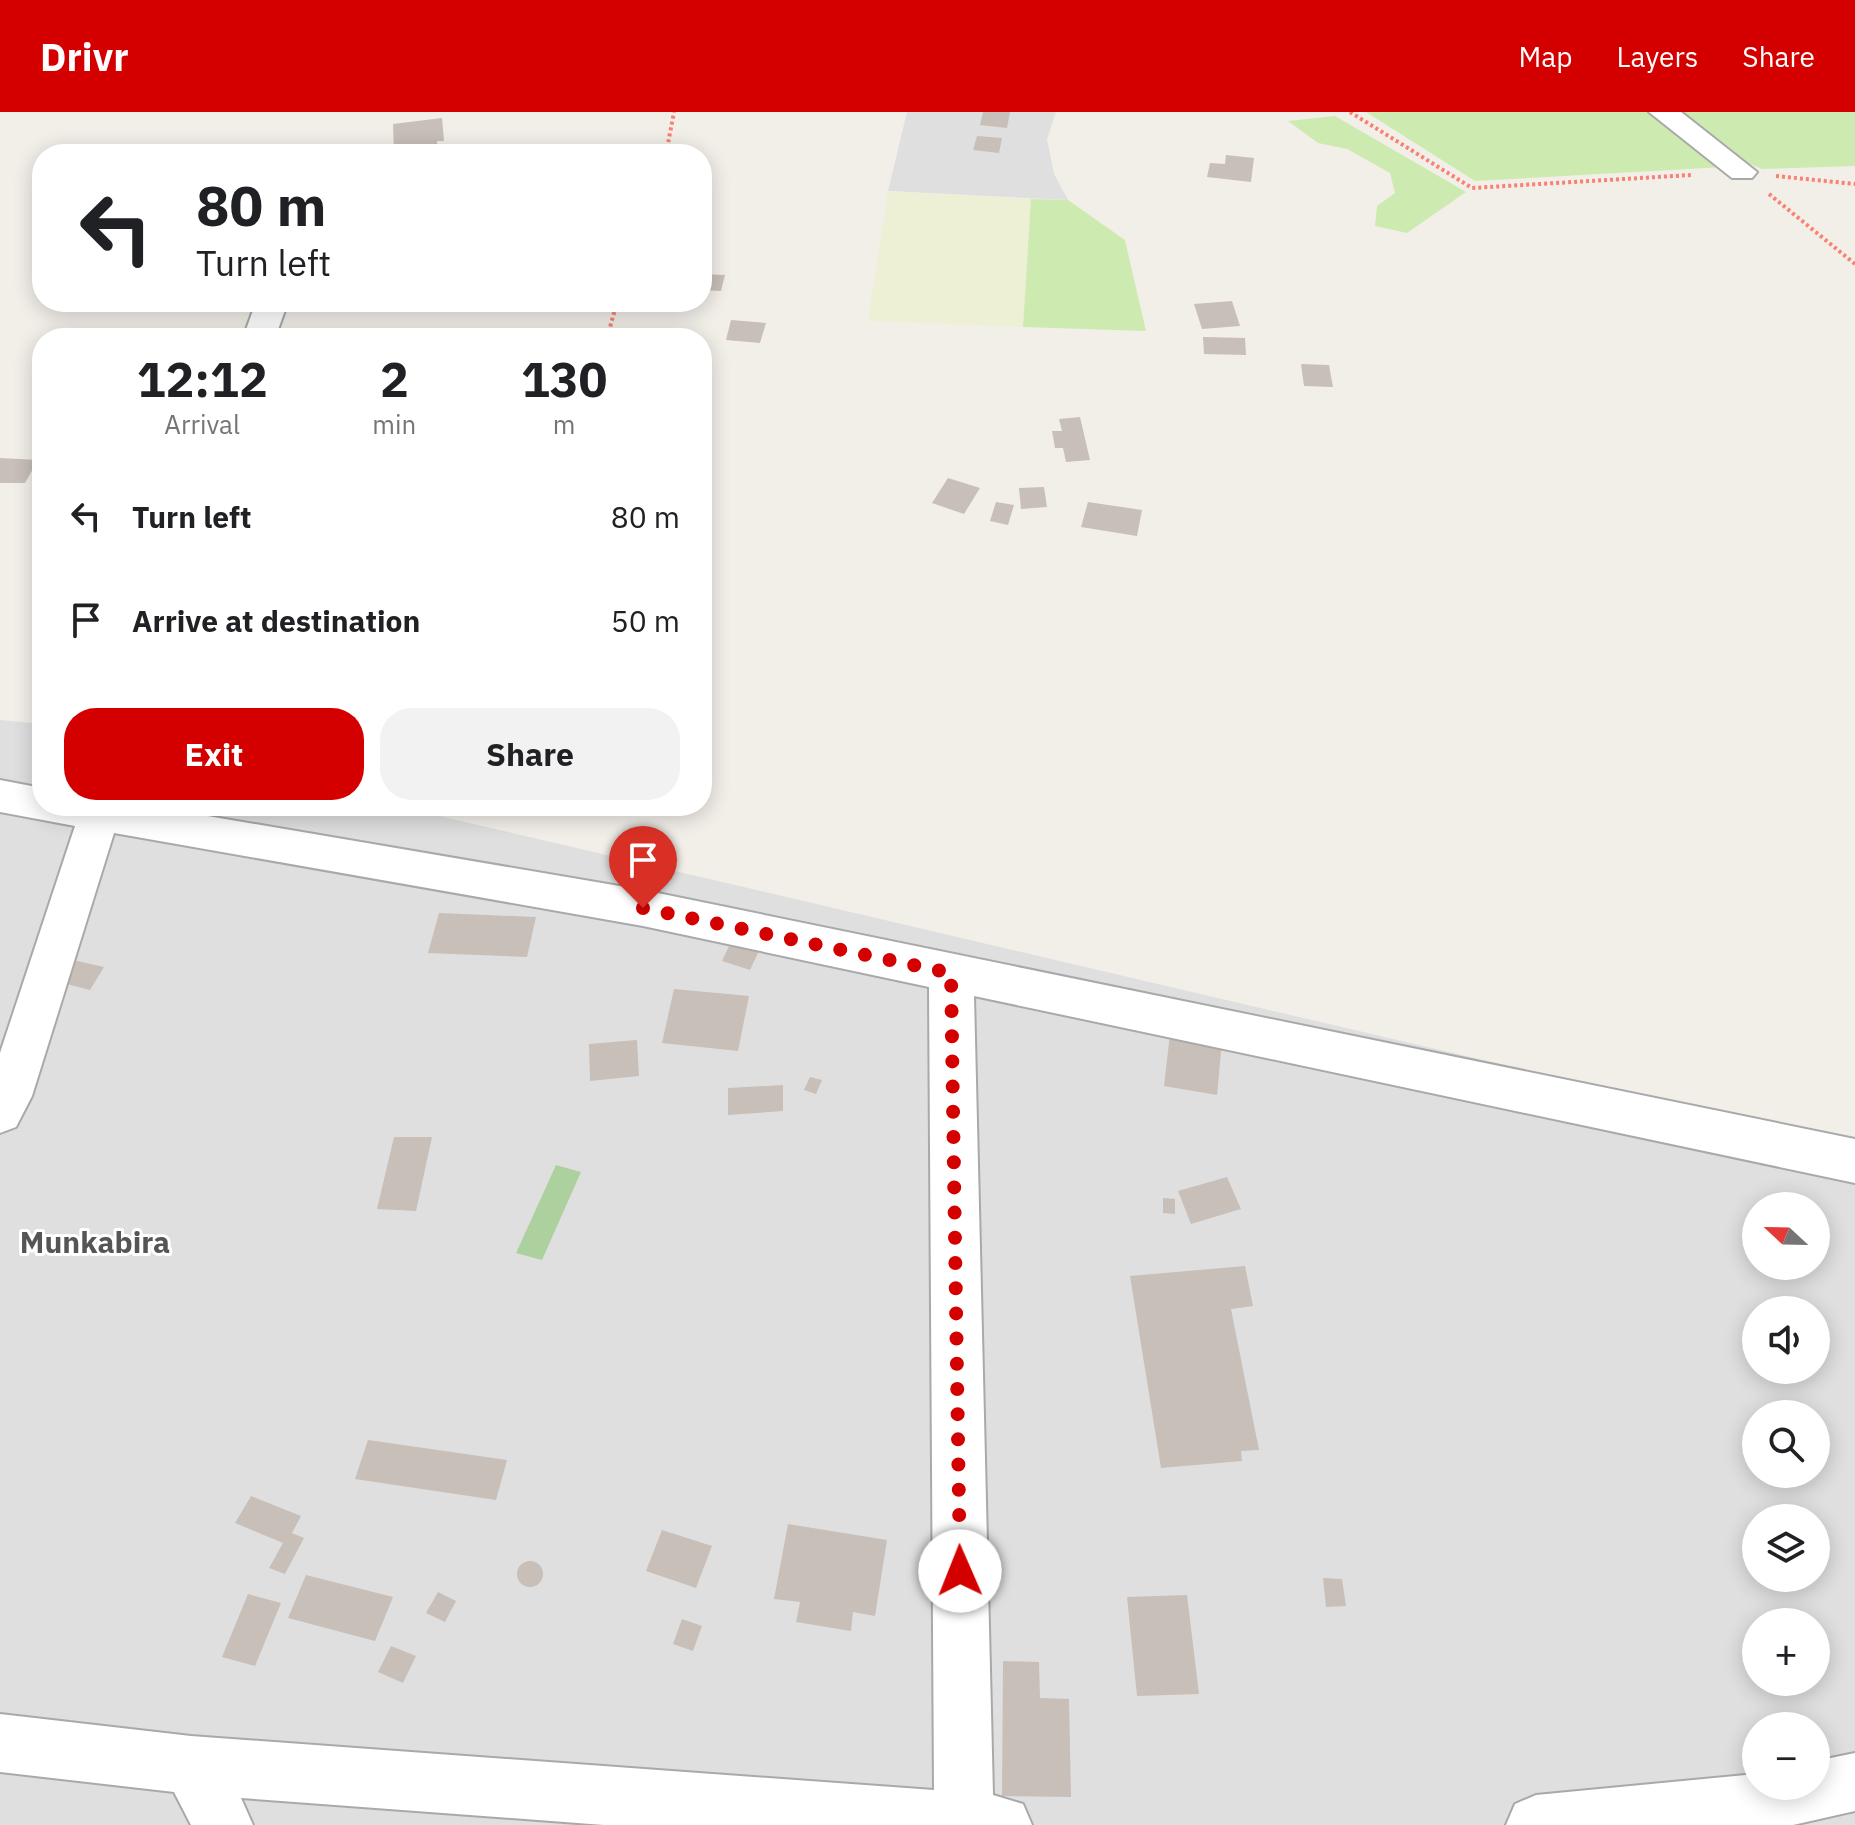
<!DOCTYPE html>
<meta charset="utf-8">
<style>
:root{--surface:#fff;--page:#f2f2f2;--text:#202124;--muted:#757577;--accent:#d40000}
body{margin:0;font-family:"IBM Plex Sans",sans-serif;background:var(--page);color:var(--text);height:100vh;display:flex;flex-direction:column;font-size:30px;white-space:nowrap}
*{box-sizing:border-box;margin:0}
p{font-size:26px;color:var(--muted)}
.icon{flex:none;width:44px;height:44px;fill:none;stroke:currentColor;stroke-width:2;stroke-linecap:round;stroke-linejoin:round}
.map{position:relative;flex:1;overflow:hidden}
.panel{position:absolute;left:32px;top:216px;width:680px;height:488px;display:flex;flex-direction:column;background:var(--surface);border-radius:32px;box-shadow:0 4px 20px #0003}
.panel>*{flex:none}
.hud{position:absolute;left:32px;top:32px;width:680px;height:168px;border-radius:32px;box-shadow:0 4px 20px #0003;background:#fff;color:var(--text);overflow:hidden}
.needle{width:52px;rotate:292deg}
.fabs{position:absolute;left:1742px;top:1080px;display:grid;gap:16px}
.fabs a{display:grid;place-items:center;width:88px;height:88px;border-radius:50%;background:var(--surface);box-shadow:0 4px 20px #0003;font-size:40px}
.pin{position:absolute;display:grid;place-items:center;width:68px;height:68px;color:#fff;margin:-82px -34px;border-radius:50% 50% 50% 0;rotate:-45deg;box-shadow:0 0 8px #0007}
.pin .icon{rotate:45deg}
.me{position:absolute;width:88px;margin:-44px;rotate:359deg;stroke-linejoin:round;filter:drop-shadow(0 0 6px #0008)}
.turn{display:flex;align-items:center;gap:28px;height:168px;padding:0 32px;font-size:36px}
.turn .icon{width:104px;height:104px;stroke-width:2.5}
.turn b{display:block;font-size:56px;line-height:68px}
.eta{display:flex;justify-content:space-evenly;align-items:center;height:136px;text-align:center}
.eta b{font-size:48px;font-weight:700;line-height:56px}
.cta{display:flex;gap:16px;margin-top:auto;padding:16px 32px}
.cta a{flex:1;height:92px;border-radius:32px;background:var(--accent);color:#fff;font-size:32px;font-weight:700;line-height:92px;text-align:center}
.cta a+a{background:var(--page);color:var(--text)}
ul{padding:0;list-style:none}
li{display:flex;align-items:center;gap:24px;height:104px;padding:0 32px}
li div{flex:1}
li b{display:block;font-size:30px}
li em{font-style:normal}
header{display:flex;align-items:center;gap:48px;box-sizing:border-box;height:112px;padding:0 40px;background:var(--accent);color:#fff}
header strong{font-size:38px}
nav{display:flex;gap:44px;margin-inline-start:auto;font-size:28px}
.map>svg:first-child{display:block}
.residential{fill:#e0dfdf;fill-rule:evenodd}
.farmland{fill:#eef0d5}
.grass{fill:#cdebb0}
.forest{fill:#add19e}
.building{fill:#c7bfb8}
.lines{fill:none;stroke-linecap:round;stroke-linejoin:round}
.street-casing{stroke:#a9a9a9;stroke-width:4}
.path{stroke:#fa8072;stroke-width:4;stroke-dasharray:3 3;stroke-linecap:butt}
.street{fill:#fff;fill-rule:evenodd}
.route{stroke:#d40000;stroke-width:14;stroke-dasharray:0 25.2}
.labels{text-anchor:middle;dominant-baseline:central;stroke-width:6;stroke-linejoin:round;paint-order:stroke}
.quarter-label{font-size:30px;font-weight:bold;fill:#555;stroke:#fff}
</style>
<header>
<strong>Drivr</strong>
<nav><a>Map</a><a>Layers</a><a>Share</a></nav>
</header>
<div class="map">
<svg width="1855" height="1713" viewBox="0 0 1855 1713">
<rect width="100%" height="100%" fill="#f2efe9"/>
<path class="residential" d="M907,0H1056L1047,27L1054,62L1068,88L888,79Z
M0,608L42,612V694H397L1855,1035V1713H0ZM1756,1094H1816V1154H1756ZM1756,1198H1816V1258H1756ZM1756,1302H1816V1362H1756ZM1756,1406H1816V1466H1756ZM1756,1510H1816V1570H1756ZM1756,1614H1816V1674H1756Z"/>
<path class="farmland" d="M888,79L1031,87L1023,215L868,209Z"/>
<path class="grass" d="M1366,0H1651L1724,55L1475,69Z
M1677,0H1855V54L1762,57L1743,49Z
M1335,4L1466,80L1407,121L1375,114L1377,94L1395,81L1390,61L1347,37L1318,31L1288,9Z
M1031,87L1068,88L1125,128L1146,219L1023,215Z"/>
<path class="forest" d="M556,1053L581,1060L542,1148L516,1141Z"/>
<path class="building" d="M983,0H1010L1007,16L980,13Z
M442,6L444,29H437L438,40L394,39L393,12Z
M977,24L1002,26L999,41L973,38Z
M1226,43L1254,46L1251,70L1207,65L1210,51L1225,52Z
M702,162L725,163L721,179L702,178Z
M1232,189L1240,214L1202,217L1194,192Z
M731,208L766,211L760,231L726,228Z
M1203,225L1245,226L1246,243L1204,242Z
M1301,252L1329,253L1333,275L1304,274Z
M1080,305L1090,348L1066,350L1063,336H1055L1052,319H1062L1059,307Z
M0,346L38,348L25,371H0Z
M948,366L980,376L964,402L932,391Z
M1044,375L1047,395L1021,397L1019,376Z
M996,390L1014,393L1008,413L990,409Z
M1088,390L1142,398L1137,424L1081,415Z
M439,801L536,805L527,845L428,841Z
M737,817L766,824L750,858L722,849Z
M73,848L104,855L90,878L59,870Z
M674,877L749,884L738,939L662,931Z
M1170,922L1222,930L1217,983L1164,974Z
M637,928L639,964L590,969L589,932Z
M810,965L822,968L816,982L804,978Z
M783,973V999L728,1003V976Z
M394,1025H432L416,1099L377,1097Z
M1227,1065L1241,1097L1191,1112L1178,1079Z
M1163,1086L1175,1087V1102L1163,1101Z
M1245,1154L1253,1194L1231,1197L1259,1338L1241,1339L1242,1349L1161,1356L1130,1164Z
M368,1328L507,1348L496,1388L355,1367Z
M251,1384L301,1404L292,1421L304,1426L285,1462L269,1456L283,1431L235,1411Z
M788,1412L887,1428L875,1504L853,1500L851,1519L796,1510L800,1490L774,1487Z
M662,1418L712,1434L696,1476L646,1459Z
M517 1462a13 13 0 1 1 26 0a13 13 0 1 1-26 0Z
M306,1463L393,1485L375,1529L288,1506Z
M1323,1466L1342,1467L1346,1494L1326,1495Z
M438,1480L456,1489L445,1510L426,1501Z
M248,1482L281,1491L255,1554L222,1545Z
M1187,1483L1199,1582L1137,1584L1127,1485Z
M682,1507L702,1514L693,1539L673,1532Z
M391,1534L416,1544L403,1571L378,1560Z
M1003,1549L1039,1550L1040,1586L1069,1587L1071,1685L1002,1684Z"/>
<g class="lines">
<defs>
<path id="street" d="M1649,0H1681L1757,60L1752,66H1732Z
M256,190H288L275,226H243Z
M0,668L42,676V694H149L643,778L1855,1027V1071L974,884L993,1683L1023,1692L1032,1713H604L241,1686L253,1713H191L174,1680L0,1660V1602L191,1624L934,1678L929,875L643,814L114,721L32,984L16,1015L0,1021V941L75,714L0,700Z
M1855,1641V1699L1793,1713H1506L1515,1692L1536,1683L1756,1662V1674H1816V1649Z"/>
</defs>
<use href="#street" class="street-casing"/>
<path class="path" d="M1350,0L1472,76L1691,63
M666,42L674,0
M1776,64L1855,72
M1769,82L1855,152
M607,226L617,190"/>
<use href="#street" class="street"/>
</g>
<g class="lines">
<path class="route" d="M643,796L951,861L960,1459"/>
</g>
<g class="labels">
<g class="quarter-label">
<text x="95" y="1129">Munkabira</text>
</g>
</g>
</svg>
<div class="fabs">
<a><svg class="needle" viewBox="-14 -14 28 28"><path d="M0-13l5 13h-10z" fill="#e53935"/><path d="M0 13l5-13h-10z" fill="#757577"/></svg></a>
<a><svg class="icon" aria-label="sound" viewBox="0 0 24 24"><path d="M4 9h4l5-4v14l-5-4H4zM17 9q2 3 0 6"/></svg></a>
<a><svg class="icon" aria-label="search" viewBox="0 0 24 24"><circle cx="10" cy="10" r="6"/><path d="M15 15l6 6"/></svg></a>
<a><svg class="icon" aria-label="layers" viewBox="0 0 24 24"><path d="M12 4l9 5-9 5-9-5zM3 14l9 5 9-5"/></svg></a>
<a>+</a>
<a>−</a>
</div>
<div class="pin" style="left:643px;top:796px;background:#d93025"><svg class="icon" aria-label="arrive" viewBox="0 0 24 24"><path d="M6 21V4h12l-3 4 3 4H6"/></svg></div>
<svg class="me" style="left:960px;top:1459px" viewBox="-20 -20 40 40"><circle r="19" fill="#fff"/><path d="M0-13L10 11 0 6-10 11z" fill="#d40000"/></svg>
<div class="hud">
<div class="turn"><svg class="icon" aria-label="left" viewBox="0 0 24 24"><path d="M17 20v-9H6M10 6l-5 5 5 5"/></svg><div><b>80 m</b>Turn left</div></div>
</div>
<section class="panel">
<div class="eta">
<div><b>12:12</b><p>Arrival</p></div>
<div><b>2</b><p>min</p></div>
<div><b>130</b><p>m</p></div>
</div>
<ul>
<li><svg class="icon" aria-label="left" viewBox="0 0 24 24"><path d="M17 20v-9H6M10 6l-5 5 5 5"/></svg><div><b>Turn left</b></div><em>80 m</em></li>
<li><svg class="icon" aria-label="arrive" viewBox="0 0 24 24"><path d="M6 21V4h12l-3 4 3 4H6"/></svg><div><b>Arrive at destination</b></div><em>50 m</em></li>
</ul>
<div class="cta"><a>Exit</a><a>Share</a></div>
</section>
</div>
